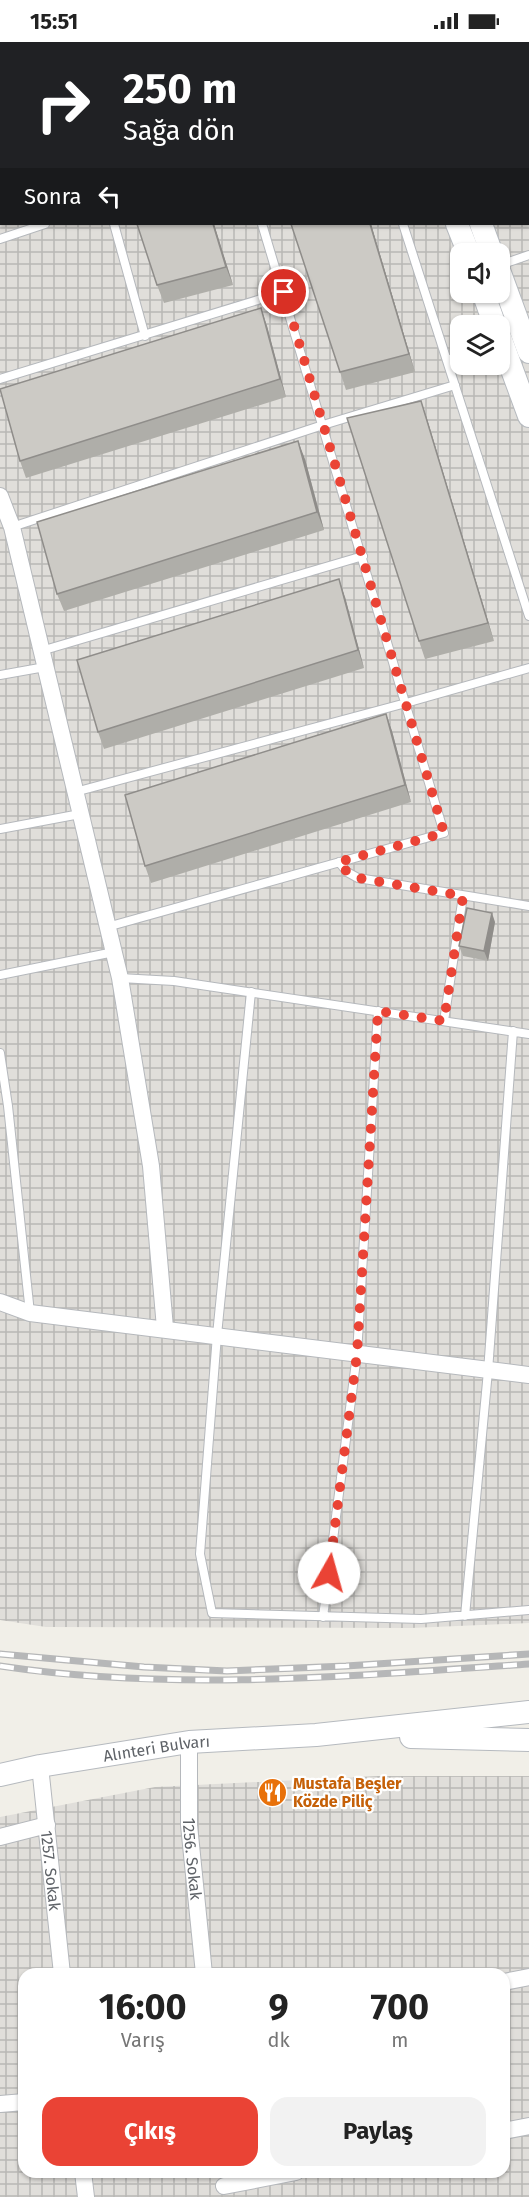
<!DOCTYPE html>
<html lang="tr">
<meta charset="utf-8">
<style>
:root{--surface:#fff;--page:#f2f2f2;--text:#222;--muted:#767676;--accent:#ea4335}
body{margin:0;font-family:"Fira Sans",sans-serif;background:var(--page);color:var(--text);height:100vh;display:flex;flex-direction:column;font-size:22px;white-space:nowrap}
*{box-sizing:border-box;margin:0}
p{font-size:20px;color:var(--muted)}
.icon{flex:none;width:33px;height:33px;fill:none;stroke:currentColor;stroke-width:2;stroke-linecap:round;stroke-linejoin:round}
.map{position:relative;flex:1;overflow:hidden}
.side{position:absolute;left:18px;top:1926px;width:492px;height:210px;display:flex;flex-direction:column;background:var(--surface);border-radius:18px;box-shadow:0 2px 4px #0004}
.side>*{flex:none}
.top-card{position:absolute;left:0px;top:0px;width:530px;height:183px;box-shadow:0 2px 4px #0004;background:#202124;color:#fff;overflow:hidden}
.fabs{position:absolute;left:450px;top:201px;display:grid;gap:12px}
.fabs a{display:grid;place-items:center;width:60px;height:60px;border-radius:12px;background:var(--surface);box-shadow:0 2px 4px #0004;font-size:30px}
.pin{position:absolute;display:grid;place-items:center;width:51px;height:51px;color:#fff;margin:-26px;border:3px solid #fff;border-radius:50%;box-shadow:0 2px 6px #0007}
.me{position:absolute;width:66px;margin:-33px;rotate:7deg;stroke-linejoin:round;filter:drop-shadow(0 0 4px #0008)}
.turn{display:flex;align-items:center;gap:21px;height:126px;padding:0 24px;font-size:27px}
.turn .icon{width:78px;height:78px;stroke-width:2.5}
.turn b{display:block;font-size:42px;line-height:51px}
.then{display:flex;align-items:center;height:57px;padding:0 24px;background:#0003;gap:12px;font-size:22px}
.eta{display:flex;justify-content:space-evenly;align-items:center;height:102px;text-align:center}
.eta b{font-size:36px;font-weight:700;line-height:42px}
.button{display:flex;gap:12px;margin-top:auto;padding:12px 24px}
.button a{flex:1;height:69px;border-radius:18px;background:var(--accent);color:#fff;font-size:24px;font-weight:700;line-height:69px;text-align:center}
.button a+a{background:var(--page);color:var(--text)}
.status{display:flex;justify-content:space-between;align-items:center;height:42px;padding:0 30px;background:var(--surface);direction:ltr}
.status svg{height:16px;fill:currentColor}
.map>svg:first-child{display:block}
.industrial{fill:url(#industrial-grid);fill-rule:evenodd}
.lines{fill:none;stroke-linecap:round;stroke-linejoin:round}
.service-casing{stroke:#b5b8bc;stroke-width:10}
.minor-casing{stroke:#b5b8bc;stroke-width:18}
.secondary-casing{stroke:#b6babf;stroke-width:24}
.service{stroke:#fff;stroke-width:8}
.minor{stroke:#fff;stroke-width:16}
.secondary{stroke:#fff;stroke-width:22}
.rail-casing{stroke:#b6b7b8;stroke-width:7}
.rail{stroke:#fff;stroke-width:4.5;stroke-dasharray:14;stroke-linecap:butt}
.wall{fill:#afaea9}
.shaded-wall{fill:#8f8d8a}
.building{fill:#cccac5;stroke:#8f8d8a;stroke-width:1.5}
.route{stroke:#ea4335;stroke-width:10;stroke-dasharray:0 18}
.labels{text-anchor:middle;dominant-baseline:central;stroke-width:4.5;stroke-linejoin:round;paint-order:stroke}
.street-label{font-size:16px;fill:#5f6368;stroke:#fff}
.food-label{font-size:16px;font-weight:bold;fill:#c56008;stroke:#fff;text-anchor:start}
</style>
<div class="status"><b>15:51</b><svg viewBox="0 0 49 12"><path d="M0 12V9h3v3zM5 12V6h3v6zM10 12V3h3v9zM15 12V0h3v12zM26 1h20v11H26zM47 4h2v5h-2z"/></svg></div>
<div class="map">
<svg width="529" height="2155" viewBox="0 0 529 2155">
<defs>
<pattern id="industrial-grid" width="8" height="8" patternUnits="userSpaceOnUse" patternTransform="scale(1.5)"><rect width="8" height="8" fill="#e0deda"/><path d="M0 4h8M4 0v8" fill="none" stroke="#b9b8b5"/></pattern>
</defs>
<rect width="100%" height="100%" fill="#f1efe8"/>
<path class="industrial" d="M0,0H529V1581L411,1586L46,1585L0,1578ZM2,2H528V182H2ZM460,212H500V250H460ZM460,284H500V322H460Z
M379,1734H529V2155H0V1775L155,1745ZM24,1932H504V2130H24Z"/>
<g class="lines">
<defs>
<path id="service" d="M98,0V2
M209,0L210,2
M503,2L507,0
M114,182L145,294
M403,182L529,574
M0,197L45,182
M500,223L529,213
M447,318L460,314
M0,337L284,250
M12,485L323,383L455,343
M41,609L363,514
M0,633L45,625
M75,750L406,661L529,626
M0,787L80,772
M339,820L347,830L358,836L529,864
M107,885L444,791L262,182
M0,933L114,910
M120,936L174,939L529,992
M251,950L217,1293L200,1512L212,1571L421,1577L529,1568
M444,979L463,854
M0,1011L8,1064L30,1271
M465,1574L488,1329L513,989
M323,1575L357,1312L378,969"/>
<g id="minor">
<path d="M116,2L120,0"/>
<path d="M0,54L2,53"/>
<path d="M0,454L12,485L120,936L151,1124L165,1286"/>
<path d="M0,1260L30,1271L529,1333"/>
<path id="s1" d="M189,1700V1783L204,1932"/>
<path id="s2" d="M40,1724L62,1932"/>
<path d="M0,1795L47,1783"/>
<path d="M504,1940L529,1935"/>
<path d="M0,2062L24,2060"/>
<path d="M504,2089L529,2084"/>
<path d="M83,2130L86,2155"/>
<path d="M224,2144L296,2130"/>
</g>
<g id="secondary">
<path d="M391,0V2"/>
<path d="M414,0L415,2"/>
<path d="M457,182L469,212"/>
<path d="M481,182L492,212"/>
<path d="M500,231L529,310"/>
<path d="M483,250L495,284"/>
<path d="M500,295L529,374"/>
<path d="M411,1695L529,1698"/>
<path id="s3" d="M0,1733L40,1724L189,1700L316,1693L529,1670"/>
</g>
</defs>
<use href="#service" class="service-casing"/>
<use href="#minor" class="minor-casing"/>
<use href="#secondary" class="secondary-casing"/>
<use href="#service" class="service"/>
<use href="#minor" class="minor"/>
<use href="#secondary" class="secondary"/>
<defs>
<path id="rail" d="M0,1612L144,1625L227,1629L346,1624L529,1612
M0,1624C175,1650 353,1634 529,1622"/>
</defs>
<use href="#rail" class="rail-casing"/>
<use href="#rail" class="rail"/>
</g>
<path class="wall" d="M214,182L233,243L164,261L157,243Z
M291,182H371L415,330L346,348Z
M267,284L286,355L26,436L20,419Z
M421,359L427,377L494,599L425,617L419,599Z
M305,417L324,488L64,569L57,552Z
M345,555L364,626L104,707L98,690Z
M386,672L392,689L411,760L151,841L145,824Z
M495,880L488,919L463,914L459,904Z"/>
<path class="shaded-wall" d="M213,182H214L233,243L226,225Z
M370,182H371L415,330L409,312Z
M261,266L267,284L286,355L280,337Z
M421,359L427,377L494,599L488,581Z
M298,399L305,417L324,488L317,470Z
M339,537L345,555L364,626L358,608Z
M386,672L392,689L411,760L405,743Z
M492,871L495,880L488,919L484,909Z"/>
<path class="building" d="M137,182H213L226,225L157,243Z
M291,182H370L409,312L340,330Z
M261,266L280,337L20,419L0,347Z
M421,359L488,581L419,599L347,376Z
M298,399L317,470L57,552L37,480Z
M339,537L358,608L98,690L77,618Z
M386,672L405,743L145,824L125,753Z
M467,866L492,871L484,909L459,904Z"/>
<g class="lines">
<path class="route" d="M284,250L444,791L339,820L347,830L358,836L463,854L444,979L378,969L357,1312L329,1531"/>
</g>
<defs>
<symbol id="restaurant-disc" viewBox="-11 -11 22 22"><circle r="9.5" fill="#e8710a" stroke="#fff"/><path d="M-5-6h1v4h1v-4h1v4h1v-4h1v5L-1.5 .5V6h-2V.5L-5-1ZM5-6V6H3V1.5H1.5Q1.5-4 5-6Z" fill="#fff"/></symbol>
</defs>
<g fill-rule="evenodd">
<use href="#restaurant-disc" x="256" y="1734" width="33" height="33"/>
</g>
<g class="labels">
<g class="street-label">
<text stroke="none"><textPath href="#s3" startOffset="159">Alınteri Bulvarı</textPath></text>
<text stroke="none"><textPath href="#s1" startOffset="117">1256. Sokak</textPath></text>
<text stroke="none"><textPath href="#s2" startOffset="105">1257. Sokak</textPath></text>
</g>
<g class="food-label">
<text x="293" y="1741">Mustafa Beşler<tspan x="293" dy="18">Közde Piliç</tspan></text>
</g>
</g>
</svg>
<div class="fabs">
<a><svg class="icon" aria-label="sound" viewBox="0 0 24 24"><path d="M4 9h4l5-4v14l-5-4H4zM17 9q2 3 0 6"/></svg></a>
<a><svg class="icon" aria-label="layers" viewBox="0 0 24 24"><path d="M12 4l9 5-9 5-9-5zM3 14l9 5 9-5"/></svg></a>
</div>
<div class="pin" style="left:284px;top:250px;background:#d93025"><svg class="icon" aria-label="arrive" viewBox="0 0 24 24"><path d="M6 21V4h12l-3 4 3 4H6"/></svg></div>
<svg class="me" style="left:329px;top:1531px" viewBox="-20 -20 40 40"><circle r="19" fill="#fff"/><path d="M0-13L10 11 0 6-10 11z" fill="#ea4335"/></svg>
<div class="top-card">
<div class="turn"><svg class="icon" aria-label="right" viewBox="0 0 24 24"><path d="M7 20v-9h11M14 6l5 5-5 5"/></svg><div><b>250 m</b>Sağa dön</div></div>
<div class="then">Sonra<svg class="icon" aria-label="left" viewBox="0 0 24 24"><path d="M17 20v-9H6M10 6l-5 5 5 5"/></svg></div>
</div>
<section class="side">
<div class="eta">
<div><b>16:00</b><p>Varış</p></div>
<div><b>9</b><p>dk</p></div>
<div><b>700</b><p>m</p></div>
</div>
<div class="button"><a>Çıkış</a><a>Paylaş</a></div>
</section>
</div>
